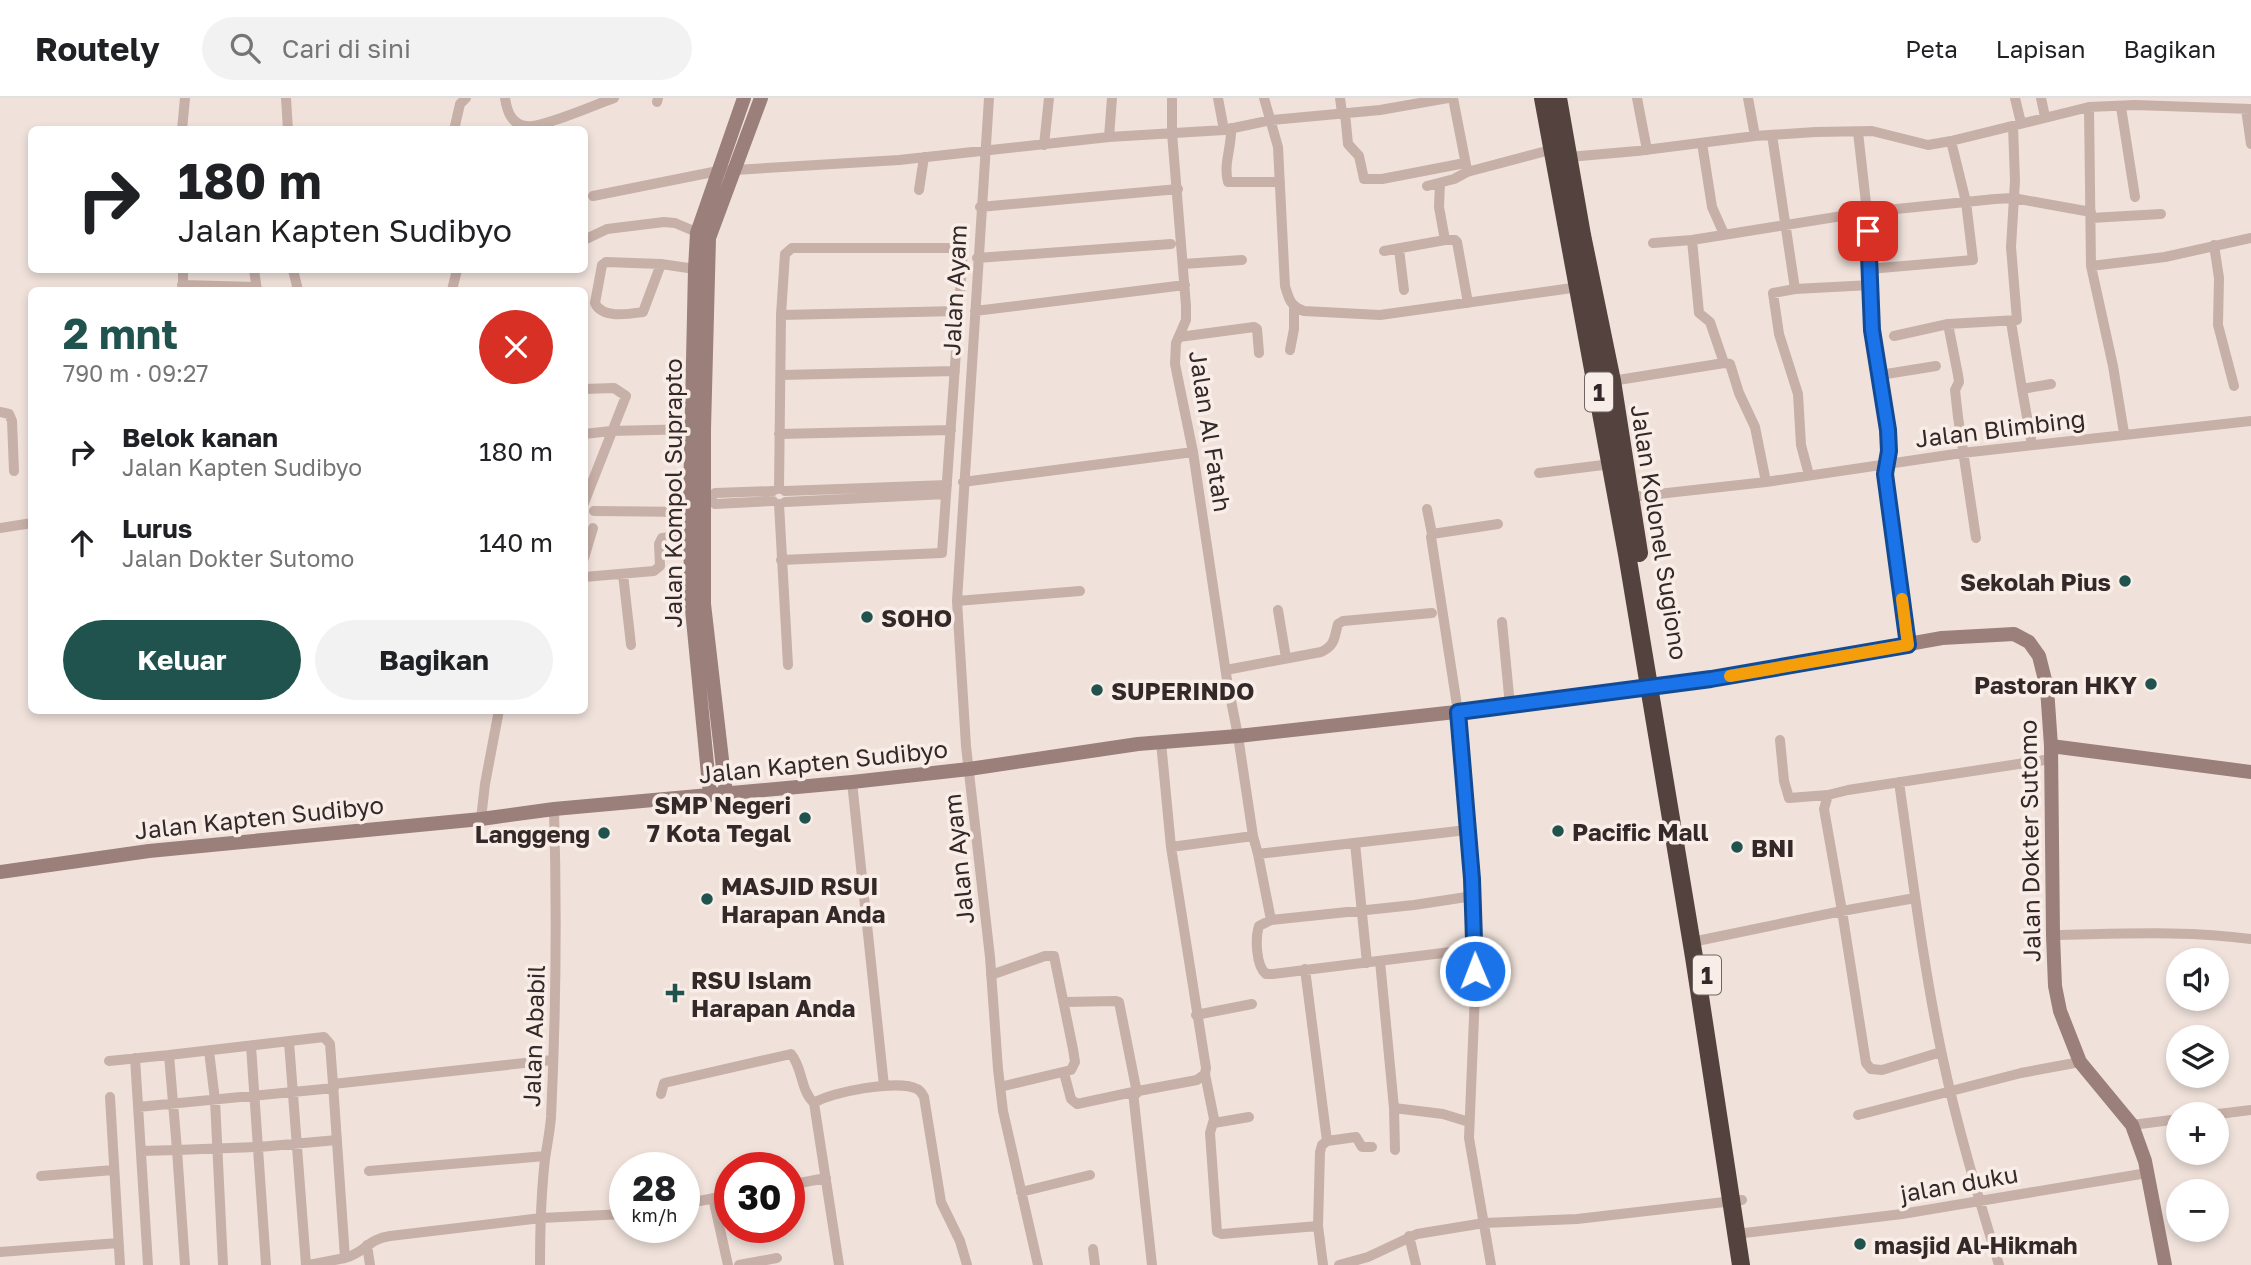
<!DOCTYPE html>
<html lang="id">
<meta charset="utf-8">
<style>
:root{--surface:#fff;--page:#f2f2f2;--text:#202124;--muted:#757577;--line:#e0e0e0;--accent:#20534d}
body{margin:0;font-family:"Golos Text",sans-serif;background:var(--page);color:var(--text);height:100vh;display:flex;flex-direction:column;font-size:26px;white-space:nowrap}
*{box-sizing:border-box;margin:0}
p{font-size:23px;color:var(--muted)}
.icon{flex:none;width:38px;height:38px;fill:none;stroke:currentColor;stroke-width:2;stroke-linecap:round;stroke-linejoin:round}
.map{position:relative;flex:1;overflow:hidden}
.side{position:absolute;left:28px;top:189px;width:560px;height:427px;display:flex;flex-direction:column;background:var(--surface);border-radius:10px;box-shadow:0 4px 10px #0003}
.side>*{flex:none}
.banner{position:absolute;left:28px;top:28px;width:560px;height:147px;border-radius:10px;box-shadow:0 4px 10px #0003;background:#fff;color:var(--text);overflow:hidden}
.controls{position:absolute;left:2166px;top:850px;display:grid;gap:14px}
.controls a{display:grid;place-items:center;width:63px;height:63px;border-radius:50%;background:var(--surface);box-shadow:0 4px 10px #0003;font-size:35px}
.speed{position:absolute;left:609px;top:1054px;display:flex;gap:14px;font-size:35px;font-weight:700;text-align:center}
.speed>*{display:grid;place-content:center;width:91px;height:91px;border-radius:50%;background:var(--surface);box-shadow:0 4px 10px #0003;line-height:1}
.speed small{font-size:18px;font-weight:400}
.speed .limit{border:10px solid #d22;background:#fff;color:#111}
.pin{position:absolute;display:grid;place-items:center;width:60px;height:60px;color:#fff;margin:-30px;border-radius:14px;box-shadow:0 4px 10px #0006}
.me{position:absolute;width:77px;margin:-38px;rotate:359deg;stroke-linejoin:round;filter:drop-shadow(0 0 5px #0008)}
.turn{display:flex;align-items:center;gap:24px;height:147px;padding:0 35px;font-size:32px}
.turn .icon{width:91px;height:91px;stroke-width:2.5}
.turn b{display:block;font-size:49px;line-height:60px}
.round{display:grid;place-items:center;flex:none;width:74px;height:74px;border-radius:37px;background:var(--page)}
.overview{display:flex;align-items:center;justify-content:space-between;height:119px;padding:0 35px}
h1{font-size:42px;font-weight:700;line-height:52px;color:var(--accent)}
.action{display:flex;gap:14px;margin-top:auto;padding:14px 35px}
.action a{flex:1;height:80px;border-radius:42px;background:var(--accent);color:#fff;font-size:28px;font-weight:700;line-height:80px;text-align:center}
.action a+a{background:var(--page);color:var(--text)}
ul{padding:0;list-style:none}
li{display:flex;align-items:center;gap:21px;height:91px;padding:0 35px}
li div{flex:1}
li b{display:block;font-size:26px}
li em{font-style:normal}
header{display:flex;align-items:center;gap:42px;box-sizing:border-box;height:98px;padding:0 35px;background:var(--surface);border-bottom:2px solid var(--line)}
header strong{font-size:33px}
nav{display:flex;gap:38px;margin-inline-start:auto;font-size:24px}
.search{width:490px;height:63px;background:var(--page);display:flex;align-items:center;gap:18px;box-sizing:border-box;padding:0 24px;border-radius:38px;color:var(--muted);font-size:26px}
.map>svg:first-child{display:block}
.lines{fill:none;stroke-linecap:round;stroke-linejoin:round}
.street{stroke:#c7b0a8;stroke-width:10}
.secondary{stroke:#9a7f7a;stroke-width:14}
.highway{stroke:#54423f;stroke-width:18}
.route-casing{stroke:#114b97;stroke-width:18}
.route{stroke:#1a73e8;stroke-width:12}
.slow{stroke:#f59e0b;stroke-width:12}
.poi-dot{fill:#20534d;stroke:#f8ede7;stroke-width:2.5}
.labels{text-anchor:middle;dominant-baseline:central;stroke-width:7;stroke-linejoin:round;paint-order:stroke}
.shield{fill:#f8ede7;stroke:#6f6461;stroke-width:2}
.shield-label{font-size:23px;font-weight:bold;fill:#342928}
.street-label{font-size:24px;fill:#342928;stroke:#f8ede7}
.poi-label{font-size:24px;font-weight:bold;fill:#342928;stroke:#f8ede7;text-anchor:start}
</style>
<header>
<strong>Routely</strong>
<div class="search"><svg class="icon" aria-label="search" viewBox="0 0 24 24"><circle cx="10" cy="10" r="6"/><path d="M15 15l6 6"/></svg>Cari di sini</div>
<nav><a>Peta</a><a>Lapisan</a><a>Bagikan</a></nav>
</header>
<div class="map">
<svg width="2251" height="1167" viewBox="0 0 2251 1167">
<rect width="100%" height="100%" fill="#f0e2db"/>
<g class="lines">
<path class="street" d="M286,0L288,32
M505,0C507,13 511,26 526,28C540,31 597,6 614,0
M989,0L957,503L966,648L990,859L998,971L1003,1013L1038,1167
M1172,0V35L1186,208V222L1176,245L1175,266L1193,354L1227,582L1238,638L1253,738L1258,756
M1218,0L1224,32
M1264,0L1278,49L1285,188C1289,201 1290,208 1304,213L1380,217L1579,189
M1340,0L1342,15
M1453,0L1467,72
M1637,0L1647,52
M1748,0L1755,38
M2015,0L2021,25
M2041,0L2045,19
M657,4L658,0
M2089,9L2091,168L2113,268L2124,335
M2121,9L2135,99
M2246,11L2251,46
M1345,15L1348,46L1359,58L1364,81H1382L1465,65
M1231,30C1232,49 1223,66 1228,84H1280
M182,32L185,0
M454,32L460,6L466,0
M1858,34L1867,114L1872,232L1886,312L1889,353L1885,376L1908,546
M1772,37L1795,191
M1109,39L1112,0
M1702,45L1712,109L1724,136
M1044,47L1049,0
M1569,59L1637,53L1755,38L1816,34L1872,33L1928,47L1951,43L2089,9L2135,7L2251,11
M1427,88L1454,81L1467,74L1554,51
M919,92L924,59
M593,98L718,73L899,62L1109,39L1224,32L1272,22L1380,12L1448,0
M980,109L1178,91
M2091,120L2161,116
M584,142L607,131L664,124L675,125L701,136
M1445,142H1455L1457,144L1468,205
M1653,145L1692,142
M2214,147L2219,180L2218,227L2234,288
M1399,151L1404,192
M1384,153L1445,142L1439,109L1440,85
M977,160L1171,146
M661,166L643,214C629,216 602,221 595,205L602,167L606,164L661,166L695,171
M1183,166L1242,162
M2091,168L2165,159L2251,140
M1869,171L1973,162L1966,104L1951,43
M254,172L257,192
M293,172L298,192
M182,187L256,189
M183,192V172
M452,192L457,172
M975,213L1185,187
M781,217L959,213
M2011,224L2022,291
M1948,226L1958,277L1959,284L1955,292L1958,319L1976,440
M1894,238L1948,226L2017,222L2011,149L2015,83L2013,28
M1179,239L1254,229L1257,231L1259,255
M1290,252L1294,231V209
M1724,265L1710,224L1699,215L1692,142L1867,114L1995,101L2013,100L2091,114
M781,277L955,273
M1880,277L1936,268
M1612,283L1724,265L1730,266L1739,295L1755,329L1766,384
M584,291L614,290L626,298L584,405
M0,314L9,316L12,323L14,373
M584,336L611,333L696,331
M779,336L951,332
M2032,347L2022,291L2051,286
M1539,375L1611,366
M1809,377L1801,347L1798,296L1779,236L1773,195L1795,191L1871,187
M963,384L1193,354
M779,391L781,217L785,156L792,150H964
M785,393L947,387
M1631,399L1766,384L1962,355L2251,323
M711,400L715,406L773,403
M698,401L711,400L715,395L773,393
M785,404L946,396
M779,406L788,567
M1427,411L1432,436
M594,413L690,414
M0,430L32,425
M584,460L593,430
M781,462L942,455L964,138
M623,476L631,547
M584,479L654,473L660,468L659,446L662,440L691,437
M957,503L1080,493
M1278,512L1286,560
M1502,524L1510,608
M1226,572L1321,554C1336,547 1334,539 1338,526L1343,523L1432,515
M1780,642L1784,683L1789,700L1828,697
M852,684L884,988
M1899,684C1912,775 1923,867 1942,957C1957,1028 1978,1098 1999,1167
M481,721L485,686L499,612
M1467,732L1258,756L1271,822L1259,828C1255,840 1256,868 1266,876H1273L1475,851
M1355,745L1367,865
M1171,749L1253,738
M1915,800L1842,813L1866,965L1871,971L1882,972L1941,954
M1271,822L1414,807L1473,798
M2053,837C2118,836 2186,832 2251,841
M1692,844L1842,813L1824,711L1828,697L1848,692L2051,661
M1380,863L1394,1010L1395,1052
M1305,871L1327,1043L1322,1047L1320,1054L1318,1128L1323,1167
M991,877L1045,858H1054L1073,951L1075,964L1071,972L1000,989
M1065,904L1116,903L1119,904L1137,995
M1196,917L1252,906
M289,944L306,1167
M251,948L266,1167
M209,953L215,1002L223,1167
M135,960L148,1167
M109,963L169,957
M1064,975L1071,1001L1077,1006L1133,994
M1205,976L1214,1021L1210,1035L1217,1134L1222,1136L1318,1128
M661,996L664,985L791,956C803,970 800,992 814,1005
M110,999L120,1167
M138,1009L334,990
M1394,1010L1443,1016L1469,1024
M1858,1017L2021,975L2080,964
M2210,1017L2251,1012
M1214,1025L1249,1019
M2132,1027L2179,1021
M1327,1043L1356,1039L1362,1049H1372
M141,1053L177,1052L169,957L324,939L330,946L333,986
M369,1073L545,1058
M41,1078L113,1072
M789,1087L826,1080
M1021,1094L1090,1077
M713,1100L728,1167
M684,1106L730,1097
M1736,1136L1902,1116L2147,1075
M1409,1138L1416,1167
M367,1147L370,1167
M1093,1151L1095,1167
M0,1154L118,1145
M345,1160C366,1154 368,1141 390,1138L541,1120L625,1116
M185,1167L177,1052L259,1049L337,1042
M309,1167L345,1160L333,986L552,962
M540,1167C540,1132 541,1096 545,1061C547,1047 550,1033 551,1019C556,916 557,814 554,711
M739,1167L777,1160
M839,1167L814,1005C830,994 899,981 917,991C921,993 921,994 924,999L941,1104L960,1143L967,1167
M1152,1167L1133,994L1197,982L1205,976L1206,970L1171,749L1161,644
M1339,1167L1368,1159L1417,1136L1484,1125L1577,1121L1742,1102
M1491,1167L1469,1040L1475,895L1472,781L1458,614L1431,439L1432,436L1498,426"/>
<path class="secondary" d="M2051,648L2251,674
M726,696L704,506V331L709,140L761,0
M710,697L691,501L690,401L695,171L697,135L744,0
M0,774L149,753L481,721L554,711L852,684L969,671L1138,646L1238,638L1510,608L1718,580L1942,540L2014,536L2029,544L2039,558L2047,590L2051,648L2053,837L2055,888L2060,913L2080,964L2132,1027L2145,1063L2165,1167"/>
<path class="highway" d="M1543,0L1627,456L1694,859L1741,1167
M1558,0L1582,137L1612,283L1639,455"/>
</g>
<g class="lines">
<defs>
<path id="route" d="M1475,873L1472,781L1458,614L1711,581L1908,547L1885,376L1889,353L1888,332L1872,232L1868,133"/>
</defs>
<use href="#route" class="route-casing"/>
<use href="#route" class="route"/>
<path class="slow" d="M1730,578L1908,547L1902,501"/>
</g>
<g class="poi-dot">
<circle cx="2125" cy="483" r="7"/>
<circle cx="867" cy="519" r="7"/>
<circle cx="2151" cy="586" r="7"/>
<circle cx="1097" cy="592" r="7"/>
<circle cx="805" cy="720" r="7"/>
<circle cx="1558" cy="733" r="7"/>
<circle cx="604" cy="735" r="7"/>
<circle cx="1737" cy="749" r="7"/>
<circle cx="707" cy="801" r="7"/>
<path d="M671.5 884.5h7v7h7v7h-7v7h-7v-7h-7v-7h7z"/>
<circle cx="1860" cy="1146" r="7"/>
</g>
<g class="labels">
<g class="shield">
<rect x="1585" y="274.5" width="28" height="39" rx="5"/>
<rect x="1693" y="857.5" width="28" height="39" rx="5"/>
</g>
<g class="shield-label">
<text x="1599" y="294">1</text>
<text x="1707" y="877">1</text>
</g>
<g class="street-label">
<text transform="translate(954 192) rotate(-87)">Jalan Ayam</text>
<text transform="translate(2000 330) rotate(-7)">Jalan Blimbing</text>
<text transform="translate(1211 333) rotate(81)">Jalan Al Fatah</text>
<text transform="translate(672 395) rotate(-90)">Jalan Kompol Suprapto</text>
<text transform="translate(1660 434) rotate(81)">Jalan Kolonel Sugiono</text>
<text transform="translate(823 663) rotate(-6)">Jalan Kapten Sudibyo</text>
<text transform="translate(259 719) rotate(-6)">Jalan Kapten Sudibyo</text>
<text transform="translate(2029 743) rotate(-91)">Jalan Dokter Sutomo</text>
<text transform="translate(958 761) rotate(-96)">Jalan Ayam</text>
<text transform="translate(533 938) rotate(-88)">Jalan Ababil</text>
<text transform="translate(1959 1085) rotate(-10)">jalan duku</text>
</g>
<g class="poi-label">
<text x="2111" y="483" text-anchor="end">Sekolah Pius</text>
<text x="881" y="519">SOHO</text>
<text x="2137" y="586" text-anchor="end">Pastoran HKY</text>
<text x="1111" y="592">SUPERINDO</text>
<text x="791" y="706" text-anchor="end">SMP Negeri<tspan x="791" dy="28">7 Kota Tegal</tspan></text>
<text x="1572" y="733">Pacific Mall</text>
<text x="590" y="735" text-anchor="end">Langgeng</text>
<text x="1751" y="749">BNI</text>
<text x="721" y="787">MASJID RSUI<tspan x="721" dy="28">Harapan Anda</tspan></text>
<text x="691" y="881">RSU Islam<tspan x="691" dy="28">Harapan Anda</tspan></text>
<text x="1874" y="1146">masjid Al-Hikmah</text>
</g>
</g>
</svg>
<div class="controls">
<a><svg class="icon" aria-label="sound" viewBox="0 0 24 24"><path d="M4 9h4l5-4v14l-5-4H4zM17 9q2 3 0 6"/></svg></a>
<a><svg class="icon" aria-label="layers" viewBox="0 0 24 24"><path d="M12 4l9 5-9 5-9-5zM3 14l9 5 9-5"/></svg></a>
<a>+</a>
<a>−</a>
</div>
<div class="speed"><div>28<small>km/h</small></div><div class="limit">30</div></div>
<div class="pin" style="left:1868px;top:133px;background:#d93025"><svg class="icon" aria-label="arrive" viewBox="0 0 24 24"><path d="M6 21V4h12l-3 4 3 4H6"/></svg></div>
<svg class="me" style="left:1475px;top:873px" viewBox="-20 -20 40 40"><circle r="17" fill="#1a73e8" stroke="#fff" stroke-width="3"/><path d="M0-11L8 9 0 5-8 9z" fill="#fff"/></svg>
<div class="banner">
<div class="turn"><svg class="icon" aria-label="right" viewBox="0 0 24 24"><path d="M7 20v-9h11M14 6l5 5-5 5"/></svg><div><b>180 m</b>Jalan Kapten Sudibyo</div></div>
</div>
<section class="side">
<div class="overview"><div><h1>2 mnt</h1><p>790 m · 09:27</p></div><a class="round" style="background:#d93025;color:#fff"><svg class="icon" aria-label="close" viewBox="0 0 24 24"><path d="M6 6l12 12M18 6L6 18"/></svg></a></div>
<ul>
<li><svg class="icon" aria-label="right" viewBox="0 0 24 24"><path d="M7 20v-9h11M14 6l5 5-5 5"/></svg><div><b>Belok kanan</b><p>Jalan Kapten Sudibyo</p></div><em>180 m</em></li>
<li><svg class="icon" aria-label="ahead" viewBox="0 0 24 24"><path d="M12 20V5M6 11l6-6 6 6"/></svg><div><b>Lurus</b><p>Jalan Dokter Sutomo</p></div><em>140 m</em></li>
</ul>
<div class="action"><a>Keluar</a><a>Bagikan</a></div>
</section>
</div>
